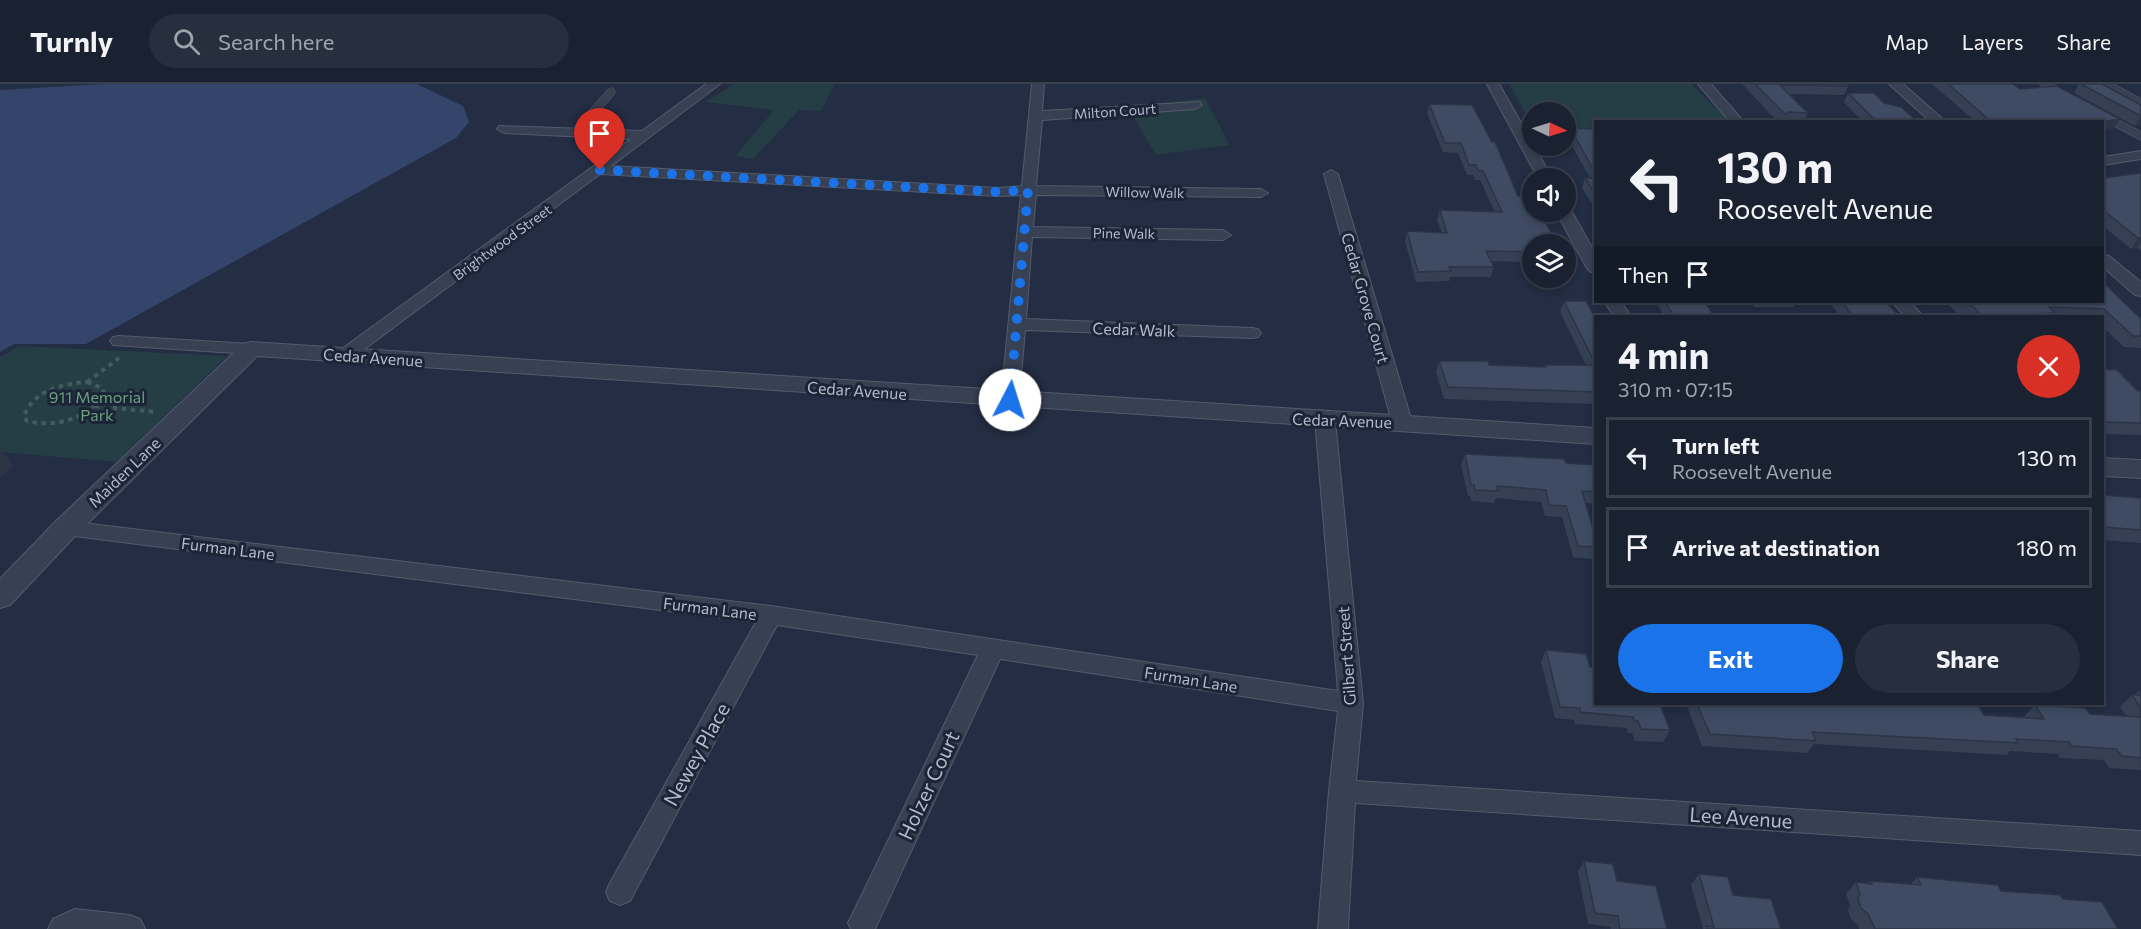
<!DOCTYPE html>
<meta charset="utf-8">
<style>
:root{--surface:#1a2232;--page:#272f3e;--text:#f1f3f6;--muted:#9fa4ac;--line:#383f4d;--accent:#1a73e8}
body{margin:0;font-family:Commissioner,sans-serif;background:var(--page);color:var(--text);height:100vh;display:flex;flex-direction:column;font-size:22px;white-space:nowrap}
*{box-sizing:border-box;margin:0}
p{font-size:20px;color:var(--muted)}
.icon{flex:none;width:33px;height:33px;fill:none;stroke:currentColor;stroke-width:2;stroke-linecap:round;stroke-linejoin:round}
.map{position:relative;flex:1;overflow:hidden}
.drawer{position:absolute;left:1594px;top:231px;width:510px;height:390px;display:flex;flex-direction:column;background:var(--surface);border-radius:0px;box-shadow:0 3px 9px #0003,0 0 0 2px var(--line)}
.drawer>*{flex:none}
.banner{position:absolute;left:1594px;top:36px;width:510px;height:183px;border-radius:0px;box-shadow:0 3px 9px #0003,0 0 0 2px var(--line);background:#1a2232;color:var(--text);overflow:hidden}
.needle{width:39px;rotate:94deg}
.buttons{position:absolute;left:1522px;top:18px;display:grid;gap:12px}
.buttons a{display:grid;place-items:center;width:54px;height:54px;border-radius:50%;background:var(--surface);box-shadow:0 3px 9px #0003,0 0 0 2px var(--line);font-size:30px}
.pin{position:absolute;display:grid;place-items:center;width:51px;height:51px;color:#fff;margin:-62px -26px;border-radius:50% 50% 50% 0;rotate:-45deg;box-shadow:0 0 6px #0007}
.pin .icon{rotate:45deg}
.me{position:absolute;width:66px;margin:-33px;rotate:5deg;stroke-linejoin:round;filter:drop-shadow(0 0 4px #0008)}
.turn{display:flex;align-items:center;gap:21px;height:126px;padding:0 24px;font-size:27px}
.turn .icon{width:78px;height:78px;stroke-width:2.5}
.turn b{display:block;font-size:42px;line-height:51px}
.then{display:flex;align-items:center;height:57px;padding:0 24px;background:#0003;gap:12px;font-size:22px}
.round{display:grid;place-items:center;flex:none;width:63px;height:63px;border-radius:32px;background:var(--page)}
.summary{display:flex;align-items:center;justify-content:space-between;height:102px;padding:0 24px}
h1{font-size:36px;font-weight:700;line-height:45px}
.button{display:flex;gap:12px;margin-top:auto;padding:12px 24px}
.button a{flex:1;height:69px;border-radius:36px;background:var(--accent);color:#fff;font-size:24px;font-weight:700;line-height:69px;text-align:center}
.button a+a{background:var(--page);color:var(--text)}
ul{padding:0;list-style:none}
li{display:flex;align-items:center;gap:18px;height:81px;margin:0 12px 9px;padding:0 12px;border:3px solid var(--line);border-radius:0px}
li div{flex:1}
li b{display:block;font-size:22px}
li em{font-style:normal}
header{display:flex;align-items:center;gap:36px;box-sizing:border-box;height:84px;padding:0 30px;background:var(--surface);border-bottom:2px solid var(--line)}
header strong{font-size:28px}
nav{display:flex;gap:33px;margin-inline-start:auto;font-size:21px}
.search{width:420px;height:54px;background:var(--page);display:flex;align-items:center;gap:15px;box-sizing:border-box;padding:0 21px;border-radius:33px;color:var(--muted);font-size:22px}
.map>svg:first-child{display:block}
.green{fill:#253d44}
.water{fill:#34446a}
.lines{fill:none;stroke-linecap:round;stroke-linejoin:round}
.service-casing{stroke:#535b6d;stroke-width:9}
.minor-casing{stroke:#535b6d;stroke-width:2}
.tertiary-casing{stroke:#535b6d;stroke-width:2}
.path{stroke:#445a61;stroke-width:4;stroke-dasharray:4.5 4.5;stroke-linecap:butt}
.service{stroke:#384053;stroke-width:8}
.minor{fill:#384053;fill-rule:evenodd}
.tertiary{fill:#384053;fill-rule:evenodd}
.wall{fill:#364055}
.shaded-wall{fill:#2c3445}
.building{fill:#3f4b63;stroke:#2c3445;stroke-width:1.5}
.route{stroke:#1a73e8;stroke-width:10;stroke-dasharray:0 18}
.labels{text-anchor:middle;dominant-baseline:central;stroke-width:6;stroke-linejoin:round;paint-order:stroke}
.far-street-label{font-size:14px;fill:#b5bbcd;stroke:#1c2538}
.street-label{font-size:16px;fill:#b5bbcd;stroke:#1c2538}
.park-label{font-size:16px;fill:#69a07c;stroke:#1c2538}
.near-street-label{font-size:20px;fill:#b5bbcd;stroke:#1c2538}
</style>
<header>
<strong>Turnly</strong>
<div class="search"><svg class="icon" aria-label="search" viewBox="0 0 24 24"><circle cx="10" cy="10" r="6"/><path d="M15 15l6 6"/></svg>Search here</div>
<nav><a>Map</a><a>Layers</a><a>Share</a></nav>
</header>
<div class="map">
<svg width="2141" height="845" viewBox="0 0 2141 845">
<rect width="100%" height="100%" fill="#232d43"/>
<path class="green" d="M734,0H835L821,27L799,26L753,75L735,72L774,26L705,18Z
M1509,0H1691L1729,37L1596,38V45L1566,44V28H1533V42Z
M1205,14L1230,61L1156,71L1128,23Z
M19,262L227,272L117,378L0,368V273Z"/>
<path class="water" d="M103,0H417L463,22L469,38L456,54L86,260H14L0,268V6Z"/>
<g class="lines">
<defs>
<path id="service" d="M2044,0L2061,9
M2105,0L2141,19
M2107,34L2141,52
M575,48L611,8"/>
<path id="minor" d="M706,0H720L611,82L998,104L1022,102L1032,0H1044L1042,27L1200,18L1202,21L1195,25L1042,36L1036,102L1261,105L1268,109L1261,113L1036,111L1033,143L1223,146L1231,151L1223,156L1032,153L1026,235L1252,244L1258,245L1261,249L1258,253L1252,254L1025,246L1019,316L1017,320H1003L1001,316L1021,111L998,112L600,90L351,275H339L336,271L339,267L631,55L504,49L497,45L499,42L642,47Z
M1487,0H1499L1552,94H1538Z
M1698,0H1711L1744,38H1730Z
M1889,0H1903L1946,38H1931Z
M2141,67V75L2103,81V73Z
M1331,86L1338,90L1412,338L1409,342H1395L1392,338L1324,90Z
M1566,124L1572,128L1596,171V191L1588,186L1556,128H1566Z
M2103,170L2109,172L2141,198V212L2135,211L2103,183Z
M1604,218H1621L1631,232H1614Z
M1892,218H1910L1923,232H1905Z
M119,252L251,260L257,261L260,265L257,269L251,270L113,261L110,257L113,253Z
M1325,330L1332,332L1335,336L1363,619L1356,697L2141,747V771L1355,719L1348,845H1318L1329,707L1338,627L1000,575L875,845H851L848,839L853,829L978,571L777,541L630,817L620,821L610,817L606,808L610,799L756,538L66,451L58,449L55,444L58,439L66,437L771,522L1338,607L1315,336L1318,332Z
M75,825L130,831L140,835L145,845H48L53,835Z"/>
<path id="tertiary" d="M251,258L1596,344V360L257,272L76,451L10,521L0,524V495L56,437L243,260Z
M2103,374L2141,376V394L2103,392Z"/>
</defs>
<use href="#service" class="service-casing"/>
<use href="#minor" class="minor-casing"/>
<use href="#tertiary" class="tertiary-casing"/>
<path class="path" d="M87,298L102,304L104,309C88,335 56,344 27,337L24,332C34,306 62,300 87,298Z
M87,298L119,274
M95,322L156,328"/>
<use href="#service" class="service"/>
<use href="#minor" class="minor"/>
<use href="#tertiary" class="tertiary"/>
</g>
<path class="wall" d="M1742,0H1847L1848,2L1844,11L1790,10L1808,29L1804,37L1860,35L1844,18L1848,9L1884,19L1918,38H1778Z
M1932,0H2013L2020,5L2057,2L2120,35L2114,44L2103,46V38H1976Z
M2079,0H2102L2141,21V41L2135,42L2074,9Z
M1429,20L1472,21L1533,160V176H1531L1530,178L1491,177L1494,183L1491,193H1450L1449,197L1416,198L1405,157L1407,147L1442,149L1437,136L1440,126L1495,128L1480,96H1475L1473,91H1467L1458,69L1443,68L1427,29Z
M1570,44L1596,45V126L1582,104L1585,94H1590L1567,53Z
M2141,89V166L2137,164L2131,165L2103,142V94Z
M1564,217L1596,236V320L1444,315L1436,288L1439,277L1489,281L1544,283L1545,281H1586L1560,228Z
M1656,218H1705L1714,232H1664Z
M1750,218H1796L1793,223H1754Z
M1829,218H1886L1899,232H1840Z
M1946,218H2103L2141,235V264L2124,263L2103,243V232H1960Z
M2103,285L2138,307H2141V351L2103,350Z
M1465,370L1596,381V420L1586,419L1596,455V469L1593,475L1573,473L1562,433L1545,432L1541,418L1496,414L1494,419L1471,417L1470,412H1468L1461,381Z
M2103,411L2141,414V459L2103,456Z
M1546,566L1590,583L1670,646L1663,658L1635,657L1632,649H1628L1627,644L1575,640L1574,636L1555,634L1541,578Z
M2140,606L2141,686L2109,684L2104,676L2060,674L2058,670L2010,667L2007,671L1814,660L1807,669L1702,662L1686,620H1977L1984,631L2025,634L2024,633L2035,621L2090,630L2126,632L2120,623L2132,611H2135Z
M1584,777L1617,797L1667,845H1611L1610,843L1588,840L1578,788Z
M1699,790L1733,811L1781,845H1703L1691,801Z
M1917,793L2001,807L2063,815L2118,845H1859L1858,841L1851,835L1848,826L1850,821L1846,810L1856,798L1868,799L1871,797L1911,800Z"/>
<path class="shaded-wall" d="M2141,32V41L2135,42Z
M2120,35L2114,44L2103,46V38H2097Z
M2138,154H2141V158L2137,164L2131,165Z
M0,364L14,382L0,394Z"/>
<path class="building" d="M1755,0H1847L1848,2L1780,1L1808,29L1788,28L1786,31Z
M1948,0H2013L2020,5L2057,2L2120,35L2097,38H1992Z
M2081,0H2102L2141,21V32Z
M1848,9H1874L1884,19L1901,23L1918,38L1802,37L1874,35Z
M1429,20L1472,21L1492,58H1495L1518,112L1527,113L1533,124V128H1534L1538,135L1545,137L1557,160H1533V168L1486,167L1494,183H1449L1451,187L1418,188L1407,147L1447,149L1440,126L1502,128L1483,87H1478L1476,81H1469L1461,59H1445Z
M1570,44L1596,45V90Z
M2141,89V154H2138L2103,126V94Z
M1585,94H1596V111Z
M2103,198L2141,235V252H2133L2104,225L2049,223L2056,229L2035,230L2038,232H1982L1972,221H1967L1963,218H2103Z
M1564,217H1586L1596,236V281Z
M1665,218H1705L1714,232H1674Z
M1842,218H1886L1899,232H1853Z
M1439,277H1488L1489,281L1546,283L1545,281H1596V308L1448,303Z
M2103,285L2117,286L2138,307H2141V339L2103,338Z
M1465,370L1564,375L1566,379L1596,381V408L1582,407L1596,455V463L1578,462L1566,422L1549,421L1546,406L1497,402L1498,407L1475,406L1474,401H1471Z
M2103,411L2141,414V446L2103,443Z
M1546,566L1586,570L1590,583L1596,584V620H1660L1670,646L1641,645L1638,637H1635L1633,633L1581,628L1580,624L1560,623Z
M2132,611H2141V624Z
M1697,620H1977L1984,631L2044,635L2035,621L2085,624L2090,630L2141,633V674L2122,672L2116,665L2071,662L2069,658L2016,655L2018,659L1812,648L1816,657L1710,650Z
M1584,777L1613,780L1617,797L1656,802L1667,845H1620L1618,832L1595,829Z
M1699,790L1728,793L1733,811L1771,815L1781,845H1707V842L1714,843Z
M1917,793L1998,801L2001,807L2060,811L2063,815L2102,818L2118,845H1875L1868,830L1861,824L1858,815L1860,810L1856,798L1872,800L1871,797L1921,801Z"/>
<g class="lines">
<path class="route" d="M600,86L998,108L1028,106L1010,316"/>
</g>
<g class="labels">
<g class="far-street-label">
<text transform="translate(1115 27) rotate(-4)">Milton Court</text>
<text transform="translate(1145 108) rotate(1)">Willow Walk</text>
<text transform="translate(1124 149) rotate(1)">Pine Walk</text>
<text transform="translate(502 158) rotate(-36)">Brightwood Street</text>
</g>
<g class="street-label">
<text transform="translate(1366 214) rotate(74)">Cedar Grove Court</text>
<text transform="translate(1134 245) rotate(2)">Cedar Walk</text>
<text transform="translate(373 273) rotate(4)">Cedar Avenue</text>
<text transform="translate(857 306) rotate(4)">Cedar Avenue</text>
<text transform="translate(1342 336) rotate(2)">Cedar Avenue</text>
<text transform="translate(124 388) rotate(-44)">Maiden Lane</text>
<text transform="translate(228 464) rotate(7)">Furman Lane</text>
<text transform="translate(710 524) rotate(7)">Furman Lane</text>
<text transform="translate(1346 572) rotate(-94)">Gilbert Street</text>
<text transform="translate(1191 595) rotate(9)">Furman Lane</text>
</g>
<g class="park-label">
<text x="97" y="312">911 Memorial<tspan x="97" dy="18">Park</tspan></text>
</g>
<g class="near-street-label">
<text transform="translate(696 670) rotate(-61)">Newey Place</text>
<text transform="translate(928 701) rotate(-65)">Holzer Court</text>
<text transform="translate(1741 733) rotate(4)">Lee Avenue</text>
</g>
</g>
</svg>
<div class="buttons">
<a><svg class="needle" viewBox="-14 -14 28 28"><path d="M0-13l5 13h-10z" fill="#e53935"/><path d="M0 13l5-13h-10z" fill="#9fa4ac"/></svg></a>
<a><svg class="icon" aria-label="sound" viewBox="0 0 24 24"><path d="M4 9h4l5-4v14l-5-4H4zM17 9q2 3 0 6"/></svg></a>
<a><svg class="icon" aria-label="layers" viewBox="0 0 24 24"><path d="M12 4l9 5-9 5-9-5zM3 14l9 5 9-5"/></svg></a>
</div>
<div class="pin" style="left:600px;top:86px;background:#d93025"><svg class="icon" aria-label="arrive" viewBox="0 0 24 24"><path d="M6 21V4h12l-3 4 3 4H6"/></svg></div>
<svg class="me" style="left:1010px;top:316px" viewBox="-20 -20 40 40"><circle r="19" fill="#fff"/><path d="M0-13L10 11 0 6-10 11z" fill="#1a73e8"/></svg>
<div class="banner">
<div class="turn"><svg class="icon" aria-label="left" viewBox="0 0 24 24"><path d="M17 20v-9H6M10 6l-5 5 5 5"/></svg><div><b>130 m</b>Roosevelt Avenue</div></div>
<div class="then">Then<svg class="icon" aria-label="arrive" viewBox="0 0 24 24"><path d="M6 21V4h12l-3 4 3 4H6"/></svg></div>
</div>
<section class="drawer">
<div class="summary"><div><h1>4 min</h1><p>310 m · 07:15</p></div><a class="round" style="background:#d93025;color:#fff"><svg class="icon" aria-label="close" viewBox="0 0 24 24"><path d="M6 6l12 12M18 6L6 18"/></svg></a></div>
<ul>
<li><svg class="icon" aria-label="left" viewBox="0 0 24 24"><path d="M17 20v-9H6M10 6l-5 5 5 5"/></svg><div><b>Turn left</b><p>Roosevelt Avenue</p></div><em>130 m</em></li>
<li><svg class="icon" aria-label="arrive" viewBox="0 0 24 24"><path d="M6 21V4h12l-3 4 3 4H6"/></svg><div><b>Arrive at destination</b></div><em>180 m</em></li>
</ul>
<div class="button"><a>Exit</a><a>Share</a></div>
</section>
</div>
